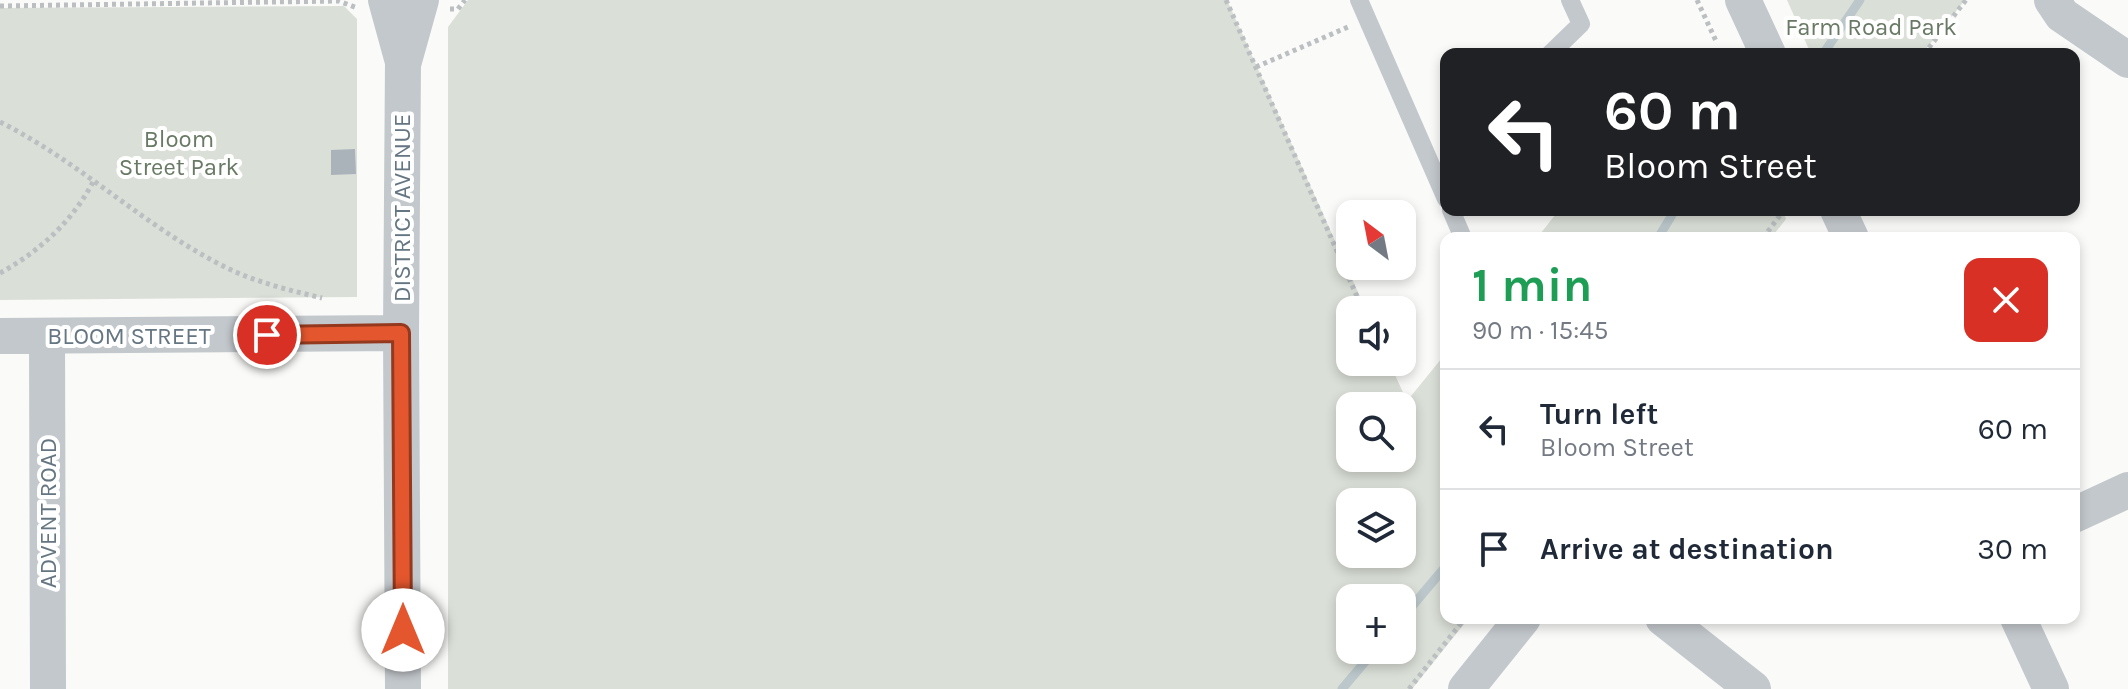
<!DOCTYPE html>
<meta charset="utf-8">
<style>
:root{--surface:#fff;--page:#f2f2f3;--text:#1f2937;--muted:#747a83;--line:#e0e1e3}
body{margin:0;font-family:Karla,sans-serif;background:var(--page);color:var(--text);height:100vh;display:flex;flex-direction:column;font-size:30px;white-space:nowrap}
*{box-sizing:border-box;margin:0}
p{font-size:26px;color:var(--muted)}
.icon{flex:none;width:44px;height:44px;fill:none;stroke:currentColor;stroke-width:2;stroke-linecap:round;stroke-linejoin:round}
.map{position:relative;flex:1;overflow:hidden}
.panel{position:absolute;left:1440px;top:232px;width:640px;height:392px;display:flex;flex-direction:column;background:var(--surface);border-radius:16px;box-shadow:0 4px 12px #0003}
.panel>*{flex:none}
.banner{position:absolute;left:1440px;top:48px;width:640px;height:168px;border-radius:16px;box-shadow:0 4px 12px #0003;background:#202124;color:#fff;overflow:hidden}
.needle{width:52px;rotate:328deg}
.tools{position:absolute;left:1336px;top:200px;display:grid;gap:16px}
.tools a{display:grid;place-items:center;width:80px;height:80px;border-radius:16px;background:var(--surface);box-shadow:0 4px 12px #0003;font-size:40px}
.pin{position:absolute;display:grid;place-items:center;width:68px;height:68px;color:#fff;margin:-34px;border:4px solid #fff;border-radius:50%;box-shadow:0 2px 8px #0007}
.me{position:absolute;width:88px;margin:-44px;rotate:0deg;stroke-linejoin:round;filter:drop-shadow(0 0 6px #0008)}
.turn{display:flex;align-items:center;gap:28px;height:168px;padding:0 32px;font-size:36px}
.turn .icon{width:104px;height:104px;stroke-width:2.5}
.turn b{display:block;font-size:56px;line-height:68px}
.round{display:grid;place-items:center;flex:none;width:84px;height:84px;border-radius:16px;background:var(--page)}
.summary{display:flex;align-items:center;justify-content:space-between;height:136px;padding:0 32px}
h1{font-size:48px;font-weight:700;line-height:60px;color:#1e9e55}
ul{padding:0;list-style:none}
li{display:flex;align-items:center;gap:24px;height:120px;padding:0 32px;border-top:2px solid var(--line)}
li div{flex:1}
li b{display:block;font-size:30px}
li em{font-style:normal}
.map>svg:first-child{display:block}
.green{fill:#dadfd7;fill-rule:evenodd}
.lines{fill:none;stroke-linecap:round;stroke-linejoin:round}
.stream{stroke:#bbc7cb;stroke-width:9}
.building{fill:#aab3b9}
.path{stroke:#bbbfc2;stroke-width:5;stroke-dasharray:4 4;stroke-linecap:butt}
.lane{stroke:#c3c8cc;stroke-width:18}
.street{stroke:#c3c8cc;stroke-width:36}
.route-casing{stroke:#94391e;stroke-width:20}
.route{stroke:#e4572e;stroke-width:14}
.labels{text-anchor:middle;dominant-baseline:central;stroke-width:8;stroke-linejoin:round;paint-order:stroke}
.park-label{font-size:24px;fill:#687a64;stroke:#fff}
.street-label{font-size:24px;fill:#657683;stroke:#fff}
</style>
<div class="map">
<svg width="2128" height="689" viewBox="0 0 2128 689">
<rect width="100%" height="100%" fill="#fafaf8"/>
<path class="green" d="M468,0H1227L1366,310H1350V362H1389L1407,401L1446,353V618H1469L1412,689H448V27ZM1402,406V458H1350V406ZM1402,502V554H1350V502ZM1402,598V650H1350V598Z
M1787,0H1965L1922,54H1811Z
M344,6L357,19V297L0,300V8Z
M1559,210H1782L1786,219L1771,238H1537Z"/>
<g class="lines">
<path class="stream" d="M1823,54L1860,0
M1658,238L1675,210
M1402,618L1446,566
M1342,689L1375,650"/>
</g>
<path class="building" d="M355,149L356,174L331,175V150Z"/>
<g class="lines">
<path class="path" d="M1226,0L1363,310
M1697,0L1716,41
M0,6L339,1L357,8
M450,9H458L465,0
M1924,54L1966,0
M1256,67L1348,27
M0,122C80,162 144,226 223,266C254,282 289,290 322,298
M1763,238L1784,210
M0,273C40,251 73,221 94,180
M1386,362L1388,365
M1409,689L1465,618"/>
<path class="lane" d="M1359,0L1446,199
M1550,54L1581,24L1570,0
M1451,210L1463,238"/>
<path class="street" d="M386,0L403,62L401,333L403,689
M1743,0L1768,54
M2052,0L2062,15L2128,60
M404,61L421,0
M1838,210L1851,238
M0,336L401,333
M47,337L48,689
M2074,515L2128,490
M1663,618L1753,689
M2018,618L2051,689
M1466,689L1523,618"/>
</g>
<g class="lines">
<defs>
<path id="route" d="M267,335L401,333L403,630"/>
</defs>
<use href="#route" class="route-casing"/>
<use href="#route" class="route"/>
</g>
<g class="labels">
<g class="park-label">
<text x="1871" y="27">Farm Road Park</text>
<text x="179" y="139">Bloom<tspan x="179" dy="28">Street Park</tspan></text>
</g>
<g class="street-label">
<text transform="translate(402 208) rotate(-90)">DISTRICT AVENUE</text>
<text x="129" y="336">BLOOM STREET</text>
<text transform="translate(48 513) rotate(-90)">ADVENT ROAD</text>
</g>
</g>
</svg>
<div class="tools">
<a><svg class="needle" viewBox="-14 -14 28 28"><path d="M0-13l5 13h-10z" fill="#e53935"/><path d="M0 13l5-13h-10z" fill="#747a83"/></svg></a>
<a><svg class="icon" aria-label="sound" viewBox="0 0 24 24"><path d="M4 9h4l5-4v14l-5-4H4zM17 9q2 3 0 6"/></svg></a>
<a><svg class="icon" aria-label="search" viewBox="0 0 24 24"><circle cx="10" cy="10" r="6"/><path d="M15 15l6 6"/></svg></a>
<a><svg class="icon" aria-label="layers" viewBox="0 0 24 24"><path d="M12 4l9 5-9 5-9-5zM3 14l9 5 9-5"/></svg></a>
<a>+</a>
</div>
<div class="pin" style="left:267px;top:335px;background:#d93025"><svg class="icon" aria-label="arrive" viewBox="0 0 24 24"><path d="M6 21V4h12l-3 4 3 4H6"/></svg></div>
<svg class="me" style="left:403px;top:630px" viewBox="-20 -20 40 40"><circle r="19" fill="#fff"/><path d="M0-13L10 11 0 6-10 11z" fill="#e4572e"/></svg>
<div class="banner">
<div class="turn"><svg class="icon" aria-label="left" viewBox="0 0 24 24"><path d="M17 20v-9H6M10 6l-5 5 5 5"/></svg><div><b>60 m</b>Bloom Street</div></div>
</div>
<section class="panel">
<div class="summary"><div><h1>1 min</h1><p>90 m · 15:45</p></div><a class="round" style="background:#d93025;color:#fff"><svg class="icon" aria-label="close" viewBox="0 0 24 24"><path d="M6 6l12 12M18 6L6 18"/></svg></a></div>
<ul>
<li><svg class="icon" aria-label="left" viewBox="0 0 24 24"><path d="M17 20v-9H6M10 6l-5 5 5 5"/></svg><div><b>Turn left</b><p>Bloom Street</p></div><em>60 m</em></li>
<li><svg class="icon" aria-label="arrive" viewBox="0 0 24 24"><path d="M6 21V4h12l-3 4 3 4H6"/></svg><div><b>Arrive at destination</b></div><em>30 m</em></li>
</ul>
</section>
</div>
